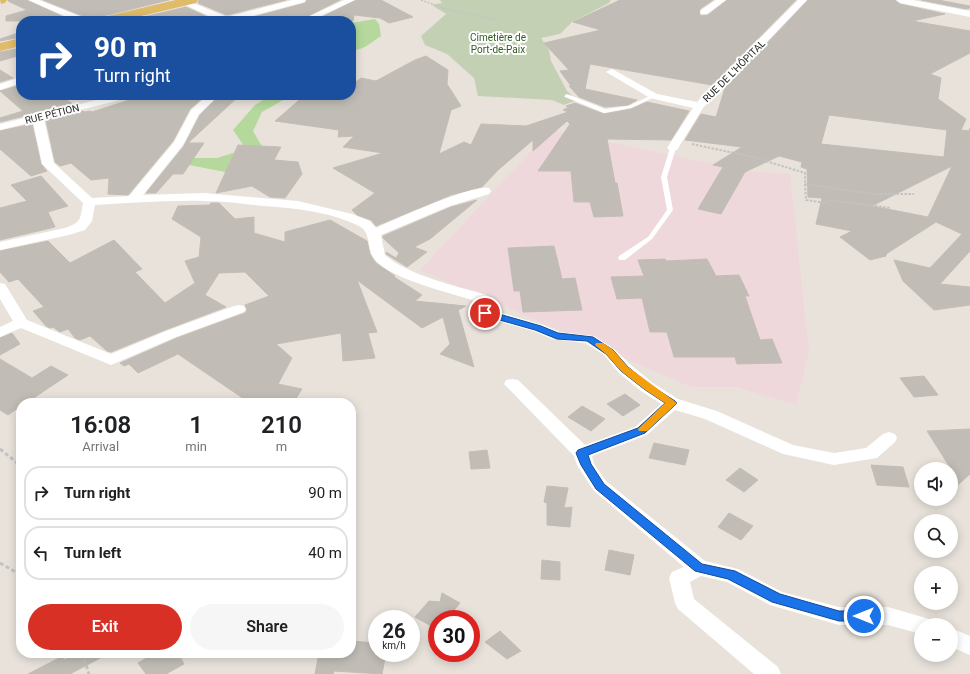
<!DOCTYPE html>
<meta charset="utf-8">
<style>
:root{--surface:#fff;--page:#f6f6f6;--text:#202124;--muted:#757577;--line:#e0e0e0;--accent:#d93025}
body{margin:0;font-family:Roboto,sans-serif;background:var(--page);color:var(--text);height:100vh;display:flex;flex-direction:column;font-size:15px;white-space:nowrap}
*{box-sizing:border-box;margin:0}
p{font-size:13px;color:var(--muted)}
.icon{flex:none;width:22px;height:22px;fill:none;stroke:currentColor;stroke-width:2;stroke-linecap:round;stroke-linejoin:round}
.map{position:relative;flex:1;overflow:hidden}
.sheet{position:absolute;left:16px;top:398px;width:340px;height:260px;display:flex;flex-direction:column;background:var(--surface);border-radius:16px;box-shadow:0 2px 10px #0003}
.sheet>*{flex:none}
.top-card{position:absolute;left:16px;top:16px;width:340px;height:84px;border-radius:16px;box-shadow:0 2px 10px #0003;background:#1a4fa0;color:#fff;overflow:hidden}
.controls{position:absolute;left:914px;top:462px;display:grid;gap:8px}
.controls a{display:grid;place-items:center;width:44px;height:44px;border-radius:50%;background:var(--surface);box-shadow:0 2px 10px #0003;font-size:20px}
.speed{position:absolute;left:368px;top:610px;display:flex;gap:8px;font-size:20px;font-weight:700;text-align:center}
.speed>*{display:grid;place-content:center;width:52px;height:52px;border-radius:50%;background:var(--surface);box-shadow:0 2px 10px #0003;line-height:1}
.speed small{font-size:10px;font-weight:400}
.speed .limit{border:6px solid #d22;background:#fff;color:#111}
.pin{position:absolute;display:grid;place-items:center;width:34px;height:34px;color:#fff;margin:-17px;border:2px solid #fff;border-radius:50%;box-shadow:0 1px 4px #0007}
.me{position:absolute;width:44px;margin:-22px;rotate:270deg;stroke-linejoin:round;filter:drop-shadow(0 0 3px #0008)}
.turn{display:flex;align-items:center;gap:14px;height:84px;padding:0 12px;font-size:18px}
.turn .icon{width:52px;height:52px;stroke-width:2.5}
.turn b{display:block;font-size:28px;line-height:34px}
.eta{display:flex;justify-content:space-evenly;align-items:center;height:68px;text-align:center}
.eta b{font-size:24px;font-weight:600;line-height:28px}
.cta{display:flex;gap:8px;margin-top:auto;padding:8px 12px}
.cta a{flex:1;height:46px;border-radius:24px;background:var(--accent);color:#fff;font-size:16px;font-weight:600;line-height:46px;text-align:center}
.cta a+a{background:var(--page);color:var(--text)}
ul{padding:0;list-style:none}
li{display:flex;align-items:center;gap:12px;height:54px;margin:0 8px 6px;padding:0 4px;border:2px solid var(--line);border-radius:16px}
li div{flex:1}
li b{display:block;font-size:15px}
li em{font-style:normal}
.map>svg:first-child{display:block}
.medical{fill:#efd8db}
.green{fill:#b5d99d}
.cemetery{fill:#c4d0b4}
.building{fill:#c1bdb6;stroke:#c3bdb5;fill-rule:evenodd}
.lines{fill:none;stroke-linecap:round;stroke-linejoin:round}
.path-far2{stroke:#c3c3c3;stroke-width:1.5;stroke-dasharray:2 1.5;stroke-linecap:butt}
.path-far1{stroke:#c3c3c3;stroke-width:2;stroke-dasharray:2.5 1.5;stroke-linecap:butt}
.path{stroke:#c3c3c3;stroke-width:3;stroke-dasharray:4 2.5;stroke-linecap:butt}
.service{fill:#fff;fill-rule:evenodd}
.minor{fill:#fff;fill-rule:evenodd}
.primary{fill:#e0bc68;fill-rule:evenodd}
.route{fill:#1a73e8;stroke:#114b97}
.slow{fill:#f59e0b}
.labels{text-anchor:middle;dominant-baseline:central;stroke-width:4;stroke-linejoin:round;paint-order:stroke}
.far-park-label{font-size:10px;fill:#315b21;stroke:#fff}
.far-street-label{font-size:10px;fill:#282828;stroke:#fff}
</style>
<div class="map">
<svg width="970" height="674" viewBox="0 0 970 674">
<rect width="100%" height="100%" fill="#e8e2db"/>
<path class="medical" d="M551,130L747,171L790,174L809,351L796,405L736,387H691L420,270Z"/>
<path class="green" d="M375,19L379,24L381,36L365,47L351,52V23Z
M271,95H292L262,112L253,131L267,155L225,172L189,165L187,158H217L246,149L233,130L255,105Z"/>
<path class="cemetery" d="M440,0H611L609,3L572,22L560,34L541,38L549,50L551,61L567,91L577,100L564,105L552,100L478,96L474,78L447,54L425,45L421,36L446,14L432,5L442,3Z"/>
<path class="building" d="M8,0H27L72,21H6V16L27,10L8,1Z
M43,0H169L99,17L97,21H89L88,18Z
M199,0H286L227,15L198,3Z
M307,0H340L298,21H239L305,3Z
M356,0H381L413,17L389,23L380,18L354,15L353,21H314Z
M620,0H713L700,9L699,13L701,16L708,15L727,0H796L712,85L590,64L585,89L637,100L628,105L605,107L579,97L569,86H571L560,71L569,70L544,43L601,30L573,22Z
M808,0H895L900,4L945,14L912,21L970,31V53L930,74L941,78L938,99L966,119L961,130L969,131L970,128V251L940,284L970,287V305L934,310L903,281L894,260L930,268L962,234L936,222L886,254V256L870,260L840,237L852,231L816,224L822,198L808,197L807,169L801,167L802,162L779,156L745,172L721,214L698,209L723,167L713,165L742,147L685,140L701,114L716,117L725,88ZM829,115L947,130L944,157L821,144ZM952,166L928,217L872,206Z
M921,0H938L970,6V8L966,9Z
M186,7L216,21H127Z
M21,32V37L0,41V39Z
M21,48V55L0,61V52Z
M426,56L448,70L447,84L461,106L451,110L439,154L464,142L471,145L481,124L526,126L568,112L563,110L569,107L566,106L575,103L604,114L631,109L647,102L689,111L671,140L607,139L615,183H617L623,216L594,217L590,202H574L571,171H538L570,124L567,121L533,151V140L498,170L482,187L451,195L376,226L371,220L357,215L352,210L375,193L333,168L383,153L343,147L354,136L338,137L339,130L275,121L304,96L333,99L339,95H351V86L361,78L376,81L415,60Z
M0,70L13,78L0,82Z
M21,85V95H59L73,104L0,122V118L23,111L0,91Z
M145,95H206L190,109L173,141L128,195L108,194L109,178L91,180L71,163L60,166L55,162L46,120L82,111L85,112L90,111L92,112Z
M220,95H240L188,143H204L183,174H173L156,193H146L184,146L200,115Z
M32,124L41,164L47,171L31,176L0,149V131Z
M238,145L281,147L274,160L298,162L302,174L285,198L270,197L252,186L216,193Z
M41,176L68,206L48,212L55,227L0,240V208L27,201L11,185Z
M477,200L430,239L414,247L427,252L407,267L386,254V252L396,258L399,253L383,238V236L451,207Z
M211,203H219L235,219L254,217V233L285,242V232L330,220L367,241L370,254L376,263L395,276L394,277L422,295L415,301L466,306L458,310L474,367L440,354L450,344L443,317L422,328L357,280L377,332L368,333L375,358L343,361L341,333L276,344L292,358L278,384L302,389L293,403H250L178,354L138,373L129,364L124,366L120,363L177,338L245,313L247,310L245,305L269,296L245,272L219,273L205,295L226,307L165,330L111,352L107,351L90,336L80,340L75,338L68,329L60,332L53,327L50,328L46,326L33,311L44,307L18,279L9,282L0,272V251L48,241L70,263L114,240L142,269L135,272L165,303L195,283L185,261L199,257L201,237L172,219L178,206L210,205Z
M554,246L562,279L575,278L582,310L523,312L520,291H514L508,248Z
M665,259L666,261L707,259L716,276L739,275L749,296H745L760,340L772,339L782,363L737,364L735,357H674L667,332H650L642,298L617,299L611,277L644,276L638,260Z
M12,333L20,344L0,355V338Z
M0,359L32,378L51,366L68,375L26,403H21V406L8,415L0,410Z
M924,376L938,395L914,397L900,378Z
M625,394L640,405L623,416L607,404Z
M582,406L605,419L591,431L568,417Z
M970,429V474L951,491V469L927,431Z
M654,443L689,450L685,465L649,458Z
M487,450L490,468L471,469L469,452Z
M871,465L903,467L909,487L877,485Z
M740,468L758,480L744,492L726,480Z
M547,486L568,488L564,508L572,507L570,527L547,525V503L544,502Z
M729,513L753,526L741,540L718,527Z
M609,550L634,555L630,575L605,570Z
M542,560L560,562V580L541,579Z
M442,593L460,603L447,619H437V631L430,640L433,627L415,617L429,601L440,602Z
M500,631L521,651L507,659L485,642Z
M351,641L377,643V653H386L382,674L334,671L333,674H315L319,653H351Z
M80,653H105L106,655L70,674H28L63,656L64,660Z
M155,653H178L184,664L166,674H146L138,663Z"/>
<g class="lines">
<path class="path-far2" d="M421,0L446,9L498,20"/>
<path class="path-far1" d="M692,144L753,157L805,173V184L873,194H914
M805,184L806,200L826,203L827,200L891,208"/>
<path class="path" d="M0,449L21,466
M0,563L21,575
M82,653L89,674"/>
<path class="service" d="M567,94L605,109L628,106L652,95L657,96L631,108L604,113L565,97L564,96Z
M673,146L676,148L667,177L673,210L652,239L625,260H619L618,258L619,256L648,237L667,210L661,177L670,148Z"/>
<path class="minor" d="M28,0H39L87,19L88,21H76Z
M175,0H186L227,17L292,0H306L305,2L233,21H219Z
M344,0H355L310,21H299Z
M716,0H726L707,14H701L700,12L701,10Z
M798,0H807L703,108L677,150H669L667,148L693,108L650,98L606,72L611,69L614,70L657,94L697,102Z
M896,0H913L970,11V17L900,3Z
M21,77V83L0,90V84Z
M116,95H133L132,97L44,119L54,163L92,198L129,196L174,142L191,110L208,95H219L199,114L183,145L143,195L204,193L298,201L352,214L370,221L376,228C395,219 473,184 489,188L491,191L489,194L450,206L381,235L385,255C409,276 457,286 487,295L492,310L543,325L560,332L594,336L614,349L631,365L653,383L678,399L717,411L793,445L834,453L866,448L883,434L889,432L895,434L897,438L895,442L877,458L834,465L783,454L705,419L675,410L647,435L592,456L594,464L606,481L705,561L738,569L782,592L839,607H888L929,619L932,625H921V634L888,625H839L770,605L727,582L701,576L690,582L694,599L778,667L781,674H754L678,609L675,603L669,578L672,572L684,567L594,491L577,465L574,456L504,384L506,380L512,379L518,380L585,445L635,427L661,404L641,391L619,373L604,355L585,343L552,339L533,331L480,316L475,301C448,292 397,281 377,262C365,252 373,233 359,226C331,212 295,208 264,206C244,204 224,201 204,201C168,200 131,203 95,205L92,221L85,230L69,235L0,250V242L65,228C82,222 80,219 83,203L42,164L33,122L0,130V124Z
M0,283L5,284L27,320L111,354L166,331L234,306L239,305L244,306L246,309L244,312L176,337L111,365L21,328L0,337V327L13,321L0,299Z
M951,628L970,636V655L951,647Z"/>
<path class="primary" d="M0,0H7L5,3L1,4Z
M176,0H198L196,3L120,21H98L99,18Z
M21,38V46L0,51V43Z"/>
</g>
<path class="route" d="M485,310L541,326L558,333L593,337L613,350L628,367L650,385L675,401L677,403L675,405L645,433L588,455L591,464L604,484L702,564L735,571L780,594L839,611H864L868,612L870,616L868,620L864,621H839L772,602L728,579L695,571L596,489L581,465L576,453L578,450L638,428L665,403L644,389L621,371L606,354L587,341L557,339L535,330L482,315L480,313L482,311Z"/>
<path class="slow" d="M596,343H603L613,350L628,367L677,403L647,431H639L638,429L665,403L644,389L621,371L606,354L595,345Z"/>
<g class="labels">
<g class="far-park-label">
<text x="498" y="37">Cimetière de<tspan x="498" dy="12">Port-de-Paix</tspan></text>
</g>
<g class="far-street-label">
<text transform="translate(734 71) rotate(-45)">RUE DE L'HÔPITAL</text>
<text transform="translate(52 114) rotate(-14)">RUE PÉTION</text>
</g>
</g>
</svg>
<div class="controls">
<a><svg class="icon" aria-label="sound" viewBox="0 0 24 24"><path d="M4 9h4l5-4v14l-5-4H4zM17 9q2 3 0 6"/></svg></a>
<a><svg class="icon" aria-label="search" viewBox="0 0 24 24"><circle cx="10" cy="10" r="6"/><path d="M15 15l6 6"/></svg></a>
<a>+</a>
<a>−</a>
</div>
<div class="speed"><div>26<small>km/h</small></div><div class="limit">30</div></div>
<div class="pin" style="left:485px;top:313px;background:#d93025"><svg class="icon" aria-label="arrive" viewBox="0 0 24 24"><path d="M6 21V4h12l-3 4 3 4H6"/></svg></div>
<svg class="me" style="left:864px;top:616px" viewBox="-20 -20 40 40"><circle r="17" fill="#1a73e8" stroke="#fff" stroke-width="3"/><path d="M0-11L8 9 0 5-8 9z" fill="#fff"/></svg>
<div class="top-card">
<div class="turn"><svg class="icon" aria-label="right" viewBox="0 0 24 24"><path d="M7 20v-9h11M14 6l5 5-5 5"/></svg><div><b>90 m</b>Turn right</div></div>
</div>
<section class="sheet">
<div class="eta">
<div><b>16:08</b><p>Arrival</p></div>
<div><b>1</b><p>min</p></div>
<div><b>210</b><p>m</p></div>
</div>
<ul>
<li><svg class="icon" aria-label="right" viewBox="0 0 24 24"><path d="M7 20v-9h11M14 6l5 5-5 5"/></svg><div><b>Turn right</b></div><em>90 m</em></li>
<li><svg class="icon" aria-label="left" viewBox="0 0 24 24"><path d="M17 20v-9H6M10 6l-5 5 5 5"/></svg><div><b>Turn left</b></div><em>40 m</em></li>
</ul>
<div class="cta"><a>Exit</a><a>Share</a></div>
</section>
</div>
